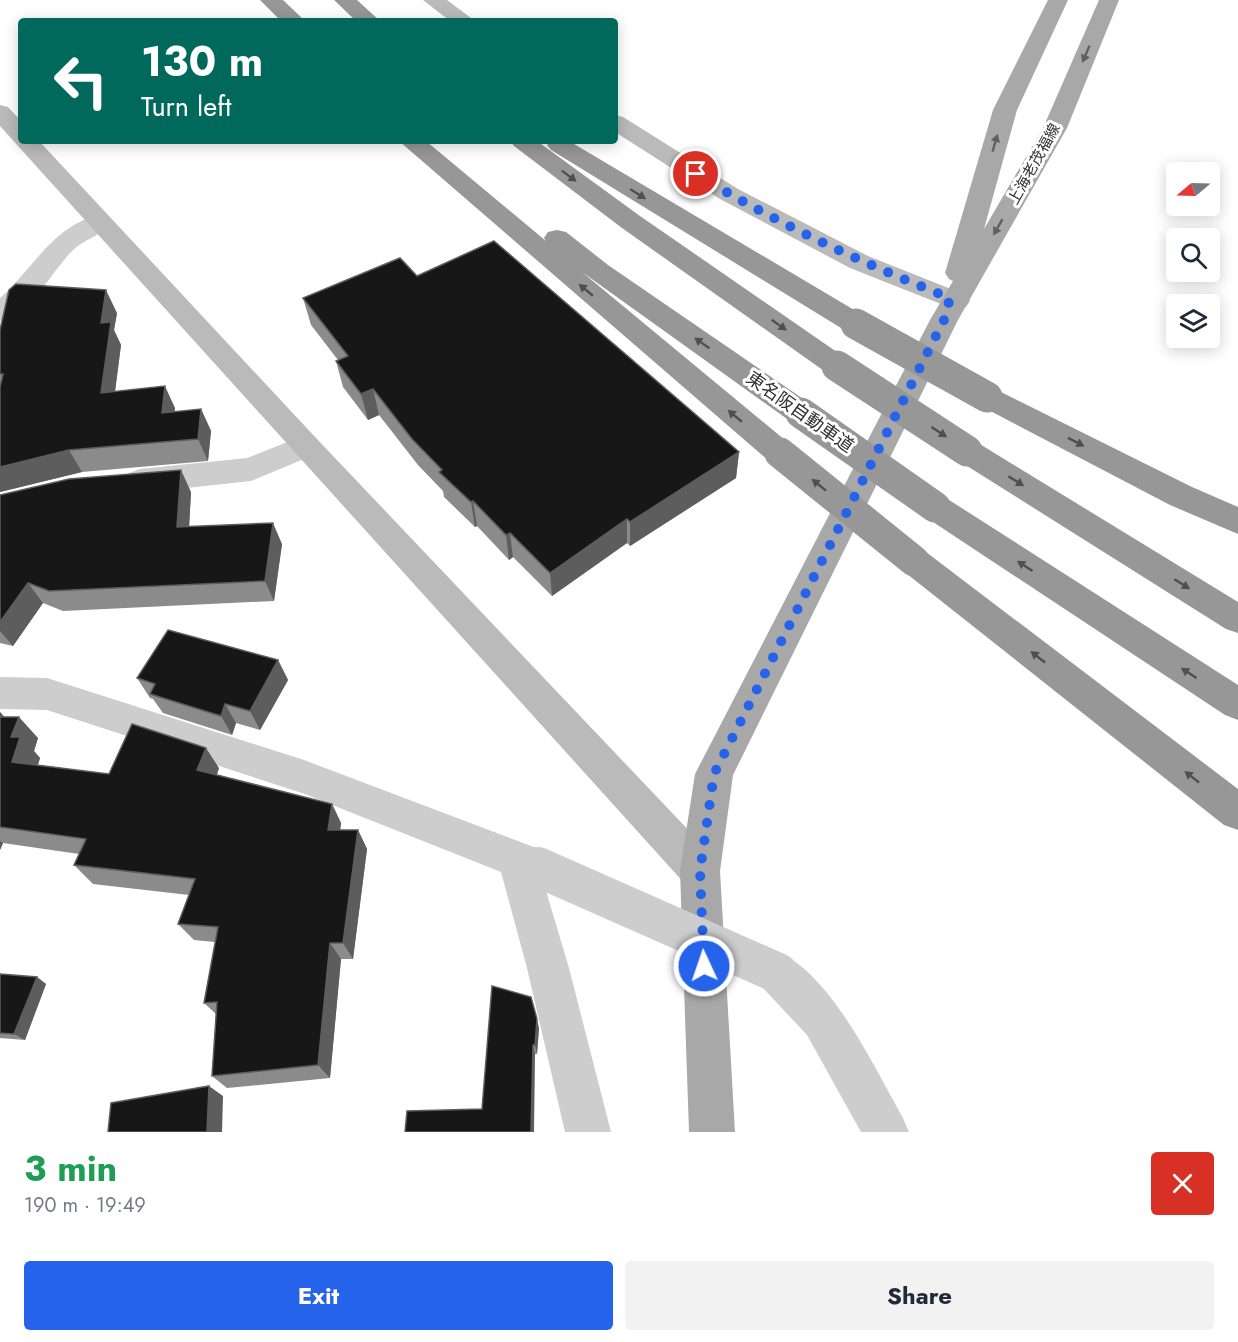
<!DOCTYPE html>
<meta charset="utf-8">
<style>
:root{--surface:#fff;--page:#f2f2f3;--text:#1f2937;--muted:#747a83;--accent:#2563eb}
body{margin:0;font-family:Jost,"Noto Sans JP",sans-serif;background:var(--page);color:var(--text);height:100vh;display:flex;flex-direction:column;font-size:22px;white-space:nowrap}
*{box-sizing:border-box;margin:0}
p{font-size:20px;color:var(--muted)}
.icon{flex:none;width:33px;height:33px;fill:none;stroke:currentColor;stroke-width:2;stroke-linecap:round;stroke-linejoin:round}
.map{position:relative;height:1132px;overflow:hidden}
.drawer{display:flex;flex-direction:column;background:var(--surface);flex:1}
.drawer>*{flex:none}
.guide{position:absolute;left:18px;top:18px;width:600px;height:126px;border-radius:6px;box-shadow:0 3px 15px #0003;background:#00695c;color:#fff;overflow:hidden}
.needle{width:39px;rotate:251deg}
.buttons{position:absolute;left:1166px;top:162px;display:grid;gap:12px}
.buttons a{display:grid;place-items:center;width:54px;height:54px;border-radius:6px;background:var(--surface);box-shadow:0 3px 15px #0003;font-size:30px}
.pin{position:absolute;display:grid;place-items:center;width:51px;height:51px;color:#fff;margin:-26px;border:3px solid #fff;border-radius:50%;box-shadow:0 2px 6px #0007}
.me{position:absolute;width:66px;margin:-33px;rotate:357deg;stroke-linejoin:round;filter:drop-shadow(0 0 4px #0008)}
.turn{display:flex;align-items:center;gap:21px;height:126px;padding:0 24px;font-size:27px}
.turn .icon{width:78px;height:78px;stroke-width:2.5}
.turn b{display:block;font-size:42px;line-height:51px}
.round{display:grid;place-items:center;flex:none;width:63px;height:63px;border-radius:6px;background:var(--page)}
.headline{display:flex;align-items:center;justify-content:space-between;height:102px;padding:0 24px}
h1{font-size:36px;font-weight:700;line-height:45px;color:#1e9e55}
.button{display:flex;gap:12px;margin-top:auto;padding:12px 24px}
.button a{flex:1;height:69px;border-radius:6px;background:var(--accent);color:#fff;font-size:24px;font-weight:700;line-height:69px;text-align:center}
.button a+a{background:var(--page);color:var(--text)}
.map>svg:first-child{display:block}
.lines{fill:none;stroke-linecap:round;stroke-linejoin:round}
.street{fill:#cdcdcd;fill-rule:evenodd}
.secondary{fill:#bababa;fill-rule:evenodd}
.primary{fill:#a8a8a8;fill-rule:evenodd}
.highway{fill:#979797;fill-rule:evenodd}
.street-bridge{stroke:#cdcdcd;stroke-width:40}
.highway-bridge{stroke:#979797;stroke-width:31}
.wall{fill:#8b8b8b}
.shaded-wall{fill:#5d5d5d}
.building{fill:#171717;stroke:#5d5d5d;stroke-width:1.5}
.oneway{fill:#606060}
.oneway2{fill:#4f4f4f}
.route{stroke:#2563eb;stroke-width:10;stroke-dasharray:0 18}
.labels{text-anchor:middle;dominant-baseline:central;stroke-width:6;stroke-linejoin:round;paint-order:stroke}
.far-street-label{font-size:15px;fill:#303030;stroke:#fff}
.street-label{font-size:18px;fill:#303030;stroke:#fff}
</style>
<div class="map">
<svg width="1238" height="1132" viewBox="0 0 1238 1132">
<rect width="100%" height="100%" fill="#fff"/>
<g class="lines">
<path class="street" d="M98,215L107,217L111,223C102,236 84,239 73,250C50,273 33,312 0,321V298C33,269 52,227 98,215Z
M305,435L316,438L320,446L316,454L251,481L140,493L129,489L124,481L129,473L140,469L247,458Z
M0,677L47,678L304,760L552,854L558,867L552,880L544,884L569,968L611,1132H565L527,968L501,872L302,793L47,710L0,709Z
M778,952C831,974 874,1067 902,1116L909,1132H861L807,1035L763,988L757,973L763,958Z"/>
<path class="secondary" d="M423,0H447L475,21H450Z
M0,105L8,107L21,121V141H39L316,438L714,857L720,871L714,885L700,890L686,885L18,146L0,126Z
M615,115L623,117L738,189L868,256L966,295L970,301L966,307L956,310L850,268L720,199L615,132Z"/>
<path class="primary" d="M1048,0H1068L1017,110L984,229L1043,128L1099,0H1119L1067,128L958,320L733,775L720,871L735,1132H689L680,871L695,774L930,320L953,281L949,279L945,273L993,110Z"/>
<path class="highway" d="M260,0H283L305,21H281Z
M334,0H357L380,21H356Z
M399,141H426L546,241L544,238L548,232L557,230L566,232L608,265L812,405L816,413L812,421L801,424L790,421L582,272L791,445L795,453L791,461L780,464L769,461Z
M510,141H537L640,216L847,359L851,366L847,373L837,376L827,373L622,228L514,146Z
M550,141H569L866,317L870,324L866,331L856,334L846,331L551,150L547,145Z
M987,386L997,390L1192,487L1238,507V534L1170,505L977,404L972,397L977,390Z
M967,440L978,443L1238,602V633L1226,629L956,459L952,451L956,443Z
M935,495L946,498L1238,685V720L1225,715L924,516L919,507L924,498Z
M914,548L926,552L1238,789V830L1224,825L902,570L898,561L902,552Z"/>
<path class="street-bridge" d="M538,867L778,973"/>
<path class="highway-bridge" d="M856,324L987,397
M837,366L967,451
M801,413L935,507
M780,453L914,561"/>
</g>
<path class="wall" d="M417,276L739,452L736,478L630,546L627,543L552,596L513,557L509,560L477,526L475,527L444,497L443,491L418,465L379,415L368,420L343,387L336,361L338,360L311,325L303,298Z
M117,313L114,330L121,345L115,391L175,408L174,412L201,409L211,431L208,461L82,472L0,492V330Z
M191,492L189,526L282,544L274,601L63,611L43,603L13,646L0,643V495Z
M278,660L288,680L260,730L236,723L232,735L163,713L153,699L150,698L137,678Z
M0,712L4,717L38,738L34,751L40,758L38,765L109,774L219,768L217,775L332,804L341,823L340,830H358L367,849L353,959H341L330,1078L227,1088L212,1076L216,1014L204,1003L215,942L194,940L178,924L189,895L93,884L74,865L79,854L3,843L0,850Z
M0,974L37,977L46,984L25,1040L0,1038Z
M539,1028L537,1054H535L482,1109Z"/>
<path class="shaded-wall" d="M106,290L117,313L114,330L121,345L112,415L101,393V323Z
M165,386L175,408L172,435L162,413Z
M373,389L379,415L368,420L361,394Z
M201,409L211,431L208,461L198,439Z
M69,450L82,472L0,492V467Z
M739,452L736,478L630,546V522Z
M181,470L191,492L188,548L177,527Z
M473,501L477,526L475,527L471,502Z
M627,519V543L552,596L550,573Z
M273,523L282,544L274,601L265,581Z
M510,533L513,557L509,560L506,535Z
M28,583L43,603L13,646L0,631V622Z
M278,660L288,680L260,730L250,711Z
M225,704L236,723L232,735L221,716Z
M0,712L15,728L19,717L38,738L34,751L40,758L32,782L12,762L0,722Z
M206,748L219,768L211,790L197,770Z
M332,804L341,823L338,849L328,830Z
M358,830L367,849L353,959L343,943Z
M0,841L3,843L0,850Z
M330,943L341,959L330,1078L318,1065Z
M37,977L46,984L25,1040L14,1034Z
M537,1019L539,1028L537,1054L535,1045Z
M533,1045L535,1054L534,1132H531Z
M209,1086L223,1096L222,1132H207Z"/>
<path class="building" d="M494,241L739,452L630,522L627,519L550,573L510,533L506,535L473,501L471,502L439,472L442,470L412,439L373,389L361,394L336,361L348,356L303,298L400,258L417,276Z
M16,284L106,290L101,323L111,322L101,393L165,386L162,413L201,409L198,439L69,450L0,467V387L3,374H0V330L9,290Z
M181,470L177,527L273,523L265,581L49,591L28,583L0,622V495L69,479Z
M168,630L278,660L250,711L225,704L221,716L150,694L155,684L137,678Z
M0,717H19L11,737H20L12,762L109,774L132,724L206,748L197,770L332,804L328,830H358L343,943H330L318,1065L212,1076L217,1002L204,1003L218,927L178,924L195,879L74,865L86,839L0,827Z
M0,974L37,977L14,1034L0,1033Z
M492,986L531,997L537,1019L535,1045H533L531,1132H405L407,1111L482,1109Z
M209,1086L207,1132H108L111,1103Z"/>
<defs><path id="oneway-solid" d="M-6-.8H1V-3.2L6.5 0L1 3.2V.8H-6Z" transform="scale(1.5)"/></defs>
<g class="oneway">
<use href="#oneway-solid" transform="translate(1086 54) rotate(113)"/>
<use href="#oneway-solid" transform="translate(995 143) rotate(-74)"/>
<use href="#oneway-solid" transform="translate(998 227) rotate(120)"/>
</g>
<g class="oneway2">
<use href="#oneway-solid" transform="translate(569 176) rotate(37)"/>
<use href="#oneway-solid" transform="translate(638 194) rotate(32)"/>
<use href="#oneway-solid" transform="translate(586 290) rotate(-140)"/>
<use href="#oneway-solid" transform="translate(779 325) rotate(35)"/>
<use href="#oneway-solid" transform="translate(702 343) rotate(-145)"/>
<use href="#oneway-solid" transform="translate(735 416) rotate(-140)"/>
<use href="#oneway-solid" transform="translate(939 432) rotate(33)"/>
<use href="#oneway-solid" transform="translate(1076 442) rotate(27)"/>
<use href="#oneway-solid" transform="translate(1016 481) rotate(32)"/>
<use href="#oneway-solid" transform="translate(819 485) rotate(-141)"/>
<use href="#oneway-solid" transform="translate(1025 566) rotate(-147)"/>
<use href="#oneway-solid" transform="translate(1182 584) rotate(32)"/>
<use href="#oneway-solid" transform="translate(1038 657) rotate(-142)"/>
<use href="#oneway-solid" transform="translate(1189 673) rotate(-147)"/>
<use href="#oneway-solid" transform="translate(1192 777) rotate(-142)"/>
</g>
<g class="lines">
<path class="route" d="M696,174C776,223 862,263 950,298L944,320L714,774L700,871L704,966"/>
</g>
<g class="labels">
<g class="far-street-label">
<text transform="translate(1034 164) rotate(-61)">上海老茂福線</text>
</g>
<g class="street-label">
<text transform="translate(800 412) rotate(35)">東名阪自動車道</text>
</g>
</g>
</svg>
<div class="buttons">
<a><svg class="needle" viewBox="-14 -14 28 28"><path d="M0-13l5 13h-10z" fill="#e53935"/><path d="M0 13l5-13h-10z" fill="#747a83"/></svg></a>
<a><svg class="icon" aria-label="search" viewBox="0 0 24 24"><circle cx="10" cy="10" r="6"/><path d="M15 15l6 6"/></svg></a>
<a><svg class="icon" aria-label="layers" viewBox="0 0 24 24"><path d="M12 4l9 5-9 5-9-5zM3 14l9 5 9-5"/></svg></a>
</div>
<div class="pin" style="left:696px;top:174px;background:#d93025"><svg class="icon" aria-label="arrive" viewBox="0 0 24 24"><path d="M6 21V4h12l-3 4 3 4H6"/></svg></div>
<svg class="me" style="left:704px;top:966px" viewBox="-20 -20 40 40"><circle r="17" fill="#2563eb" stroke="#fff" stroke-width="3"/><path d="M0-11L8 9 0 5-8 9z" fill="#fff"/></svg>
<div class="guide">
<div class="turn"><svg class="icon" aria-label="left" viewBox="0 0 24 24"><path d="M17 20v-9H6M10 6l-5 5 5 5"/></svg><div><b>130 m</b>Turn left</div></div>
</div>
</div>
<section class="drawer">
<div class="headline"><div><h1>3 min</h1><p>190 m · 19:49</p></div><a class="round" style="background:#d93025;color:#fff"><svg class="icon" aria-label="close" viewBox="0 0 24 24"><path d="M6 6l12 12M18 6L6 18"/></svg></a></div>
<div class="button"><a>Exit</a><a>Share</a></div>
</section>
